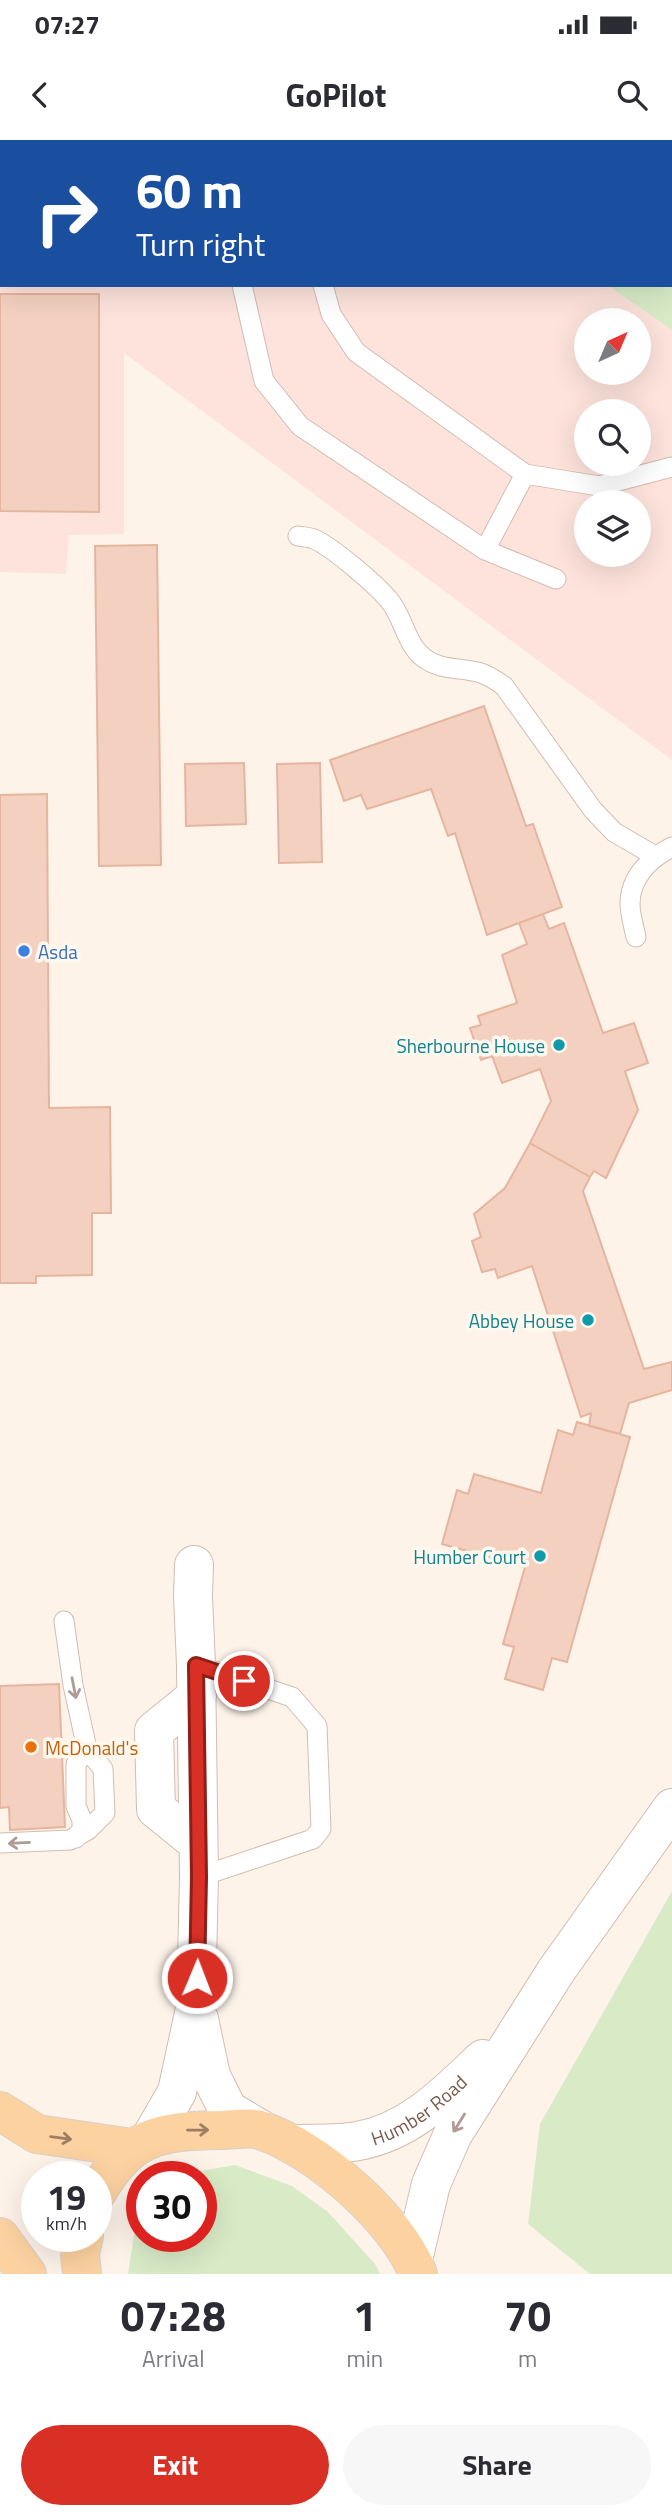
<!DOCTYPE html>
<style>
:root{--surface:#fff;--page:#f7f7f7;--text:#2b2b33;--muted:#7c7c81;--accent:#d93025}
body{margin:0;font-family:"Titillium Web",sans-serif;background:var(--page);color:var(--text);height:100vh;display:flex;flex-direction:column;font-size:26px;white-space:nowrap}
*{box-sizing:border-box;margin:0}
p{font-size:23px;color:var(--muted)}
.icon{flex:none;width:38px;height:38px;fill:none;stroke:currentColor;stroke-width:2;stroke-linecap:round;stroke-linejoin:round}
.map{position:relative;height:2134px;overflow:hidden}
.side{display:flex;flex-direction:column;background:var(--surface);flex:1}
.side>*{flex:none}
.banner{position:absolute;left:0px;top:0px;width:672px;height:147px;box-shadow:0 7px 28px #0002;background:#1a4fa0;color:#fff;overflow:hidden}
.needle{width:46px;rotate:44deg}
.buttons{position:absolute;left:574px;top:168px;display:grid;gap:14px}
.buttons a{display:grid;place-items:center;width:77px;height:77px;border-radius:50%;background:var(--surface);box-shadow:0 7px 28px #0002;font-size:35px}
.speed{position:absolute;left:21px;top:2021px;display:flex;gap:14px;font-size:35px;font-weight:700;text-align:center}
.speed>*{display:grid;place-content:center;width:91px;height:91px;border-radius:50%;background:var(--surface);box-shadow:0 7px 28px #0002;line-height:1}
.speed small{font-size:18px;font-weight:400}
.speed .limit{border:10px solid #d22;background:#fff;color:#111}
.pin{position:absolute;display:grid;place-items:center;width:60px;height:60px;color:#fff;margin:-30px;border:4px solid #fff;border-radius:50%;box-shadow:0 2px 7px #0007}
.me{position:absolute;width:77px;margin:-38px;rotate:1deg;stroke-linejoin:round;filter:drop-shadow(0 0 5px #0008)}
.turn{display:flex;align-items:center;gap:24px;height:147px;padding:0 21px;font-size:32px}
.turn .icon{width:91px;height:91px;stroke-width:2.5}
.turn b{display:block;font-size:49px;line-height:60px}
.eta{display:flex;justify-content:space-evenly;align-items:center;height:119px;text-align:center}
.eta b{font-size:42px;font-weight:700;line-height:49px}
.action{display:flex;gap:14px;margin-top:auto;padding:14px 21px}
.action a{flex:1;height:80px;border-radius:42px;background:var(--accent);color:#fff;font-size:28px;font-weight:700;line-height:80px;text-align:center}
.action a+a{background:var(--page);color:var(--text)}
.status{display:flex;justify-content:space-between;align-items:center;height:49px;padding:0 35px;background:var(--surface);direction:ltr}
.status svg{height:19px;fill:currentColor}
header{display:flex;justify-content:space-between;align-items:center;height:91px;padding:0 21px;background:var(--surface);font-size:32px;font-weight:700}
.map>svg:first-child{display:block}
.commercial{fill:#fde3dc;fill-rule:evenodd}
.green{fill:#d8ebc6}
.building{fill:#f3d0bf;stroke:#e6b59f;stroke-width:2}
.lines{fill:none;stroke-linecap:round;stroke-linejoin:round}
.lane-casing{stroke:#d2bcb0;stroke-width:21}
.street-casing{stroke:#d2bcb0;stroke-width:40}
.secondary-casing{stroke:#d5bcad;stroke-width:40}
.primary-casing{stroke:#d9d0cd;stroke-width:40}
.lane{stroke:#fff;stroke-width:19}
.street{stroke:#fff;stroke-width:38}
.secondary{stroke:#fff;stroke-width:38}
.primary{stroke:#fcd2a1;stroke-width:38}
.oneway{stroke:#ae9b93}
.oneway2{stroke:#a07d65}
.route-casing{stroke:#8d1f18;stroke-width:18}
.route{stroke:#d93025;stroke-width:12}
.shop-dot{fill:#3f7fe0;stroke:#fff8ef;stroke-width:2.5}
.culture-dot{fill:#0f9aa8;stroke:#fff8ef;stroke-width:2.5}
.food-dot{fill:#e8710a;stroke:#fff8ef;stroke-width:2.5}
.labels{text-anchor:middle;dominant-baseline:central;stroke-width:7;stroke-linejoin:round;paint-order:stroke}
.shop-label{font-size:19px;fill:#366cbe;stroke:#fff8ef;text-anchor:start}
.culture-label{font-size:19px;fill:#0d838f;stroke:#fff8ef;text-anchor:end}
.food-label{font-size:19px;fill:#c56008;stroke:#fff8ef;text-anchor:start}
.street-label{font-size:19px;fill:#78584b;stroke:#fff8ef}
</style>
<div class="status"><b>07:27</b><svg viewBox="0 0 49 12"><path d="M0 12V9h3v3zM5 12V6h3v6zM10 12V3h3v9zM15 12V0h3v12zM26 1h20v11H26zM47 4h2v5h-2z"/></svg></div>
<header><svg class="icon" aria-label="back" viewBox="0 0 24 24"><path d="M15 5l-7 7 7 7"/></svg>GoPilot<svg class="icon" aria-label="search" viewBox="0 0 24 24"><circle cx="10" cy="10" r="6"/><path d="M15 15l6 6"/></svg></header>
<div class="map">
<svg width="672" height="2134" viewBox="0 0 672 2134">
<rect width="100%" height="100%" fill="#fdf3e9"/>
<path class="commercial" d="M0,0L311,2H2V145H607L672,190V620L124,213V394L69,395L66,434L0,432ZM586,180H639V233H586ZM586,271H639V324H586ZM586,362H639V415H586Z"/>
<path class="green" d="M309,0H672V190L607,145H670V2Z
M672,1751V2134H590L528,2084L540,1984Z
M235,2025L292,2046L328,2072L375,2124L380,2134H128L135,2089L142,2076V2096H201V2037H183L189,2033Z"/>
<path class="building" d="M0,154H99V372L0,371Z
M157,405L161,725L99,726L95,406Z
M484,566L526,686L533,684L562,767L487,795L455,693L448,696L431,649L367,669L361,655L344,661L330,620Z
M244,623L246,684L186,686L185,624Z
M320,623L322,722L279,723L277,624Z
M47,654L49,968L110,967L111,1073H92V1135L36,1136V1143H0V655Z
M543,774L549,789L564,783L603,893L634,883L648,923L625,931L638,970L606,1038L594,1031L590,1037L530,1003L551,961L540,929L502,943L492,916L481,920L470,888L481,885L478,876L517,863L502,815L527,804L519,783Z
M530,1003L590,1037L583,1051L644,1229L672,1222V1250L629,1263L620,1294L589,1286L591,1273L581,1277L532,1126L498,1138L495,1129L482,1132L472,1101L481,1097L474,1074L505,1048Z
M577,1282L630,1297L567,1522L552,1518L543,1550L505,1539L514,1507L503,1504L525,1427L442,1404L457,1350L468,1354L474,1334L541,1353L558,1290L573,1295Z
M59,1544L65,1687L10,1690L9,1667L0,1668V1546Z"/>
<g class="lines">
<defs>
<path id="lane" d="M104,0L107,2
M233,0L235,2
M0,25H2
M242,145L264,241L300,286L485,410
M323,145L331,174L356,212L525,334
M298,396C303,397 309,397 314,399C332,407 380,447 392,464C404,481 407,505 424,518C441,531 462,527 481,533C490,536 497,541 504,546L593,670L614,692L655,716
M556,439L485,410L525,334L599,346L672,327
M636,797C634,787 630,774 630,764C630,737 650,718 672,707
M196,1525L292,1557L317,1586L321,1689L313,1699L199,1737
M76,1698L82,1689V1680L76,1666V1624L87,1609
M0,1703L70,1700L88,1690L105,1673L103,1629L87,1609L73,1545L64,1481"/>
<path id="street" d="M197,1556L154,1591L156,1669L198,1703
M199,1879L211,1936L228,1970L260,1989
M150,1999L177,1952L196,1864L199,1737L196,1525L193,1456L194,1425"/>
<g id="secondary">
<path id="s1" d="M292,2004C314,2003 337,2005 358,2001C410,1992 447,1953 483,1919"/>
<path d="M413,2120L431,2044L453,1994L556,1831L672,1668"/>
</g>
<path id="primary" d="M0,1971L37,1994L132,2008
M96,2054C130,1996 157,1991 221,1990C234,1990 251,1986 263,1991C318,2010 398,2080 418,2134
M0,2097L27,2134
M82,2134L80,2114L84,2096"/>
</defs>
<use href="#lane" class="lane-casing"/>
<use href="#street" class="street-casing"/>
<use href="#secondary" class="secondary-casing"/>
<use href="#primary" class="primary-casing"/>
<use href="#lane" class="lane"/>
<use href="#street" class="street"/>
<use href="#secondary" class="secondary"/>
<use href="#primary" class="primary"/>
</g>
<defs><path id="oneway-shaft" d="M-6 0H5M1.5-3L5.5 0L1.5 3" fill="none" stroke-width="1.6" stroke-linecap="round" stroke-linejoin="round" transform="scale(1.75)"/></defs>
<g class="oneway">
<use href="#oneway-shaft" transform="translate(74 1548) rotate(79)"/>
<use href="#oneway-shaft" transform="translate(19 1703) rotate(177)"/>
<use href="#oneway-shaft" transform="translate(459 1983) rotate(122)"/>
</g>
<g class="oneway2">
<use href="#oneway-shaft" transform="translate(198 1990) rotate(-1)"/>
<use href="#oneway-shaft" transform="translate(61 1998) rotate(8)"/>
</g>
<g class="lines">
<defs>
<path id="route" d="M197,1838L199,1737L196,1525L244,1541"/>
</defs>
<use href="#route" class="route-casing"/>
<use href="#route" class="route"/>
</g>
<circle class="shop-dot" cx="24" cy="811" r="7"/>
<g class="culture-dot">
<circle cx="559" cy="905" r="7"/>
<circle cx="588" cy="1180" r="7"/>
<circle cx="540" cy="1416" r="7"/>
</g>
<circle class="food-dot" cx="31" cy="1607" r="7"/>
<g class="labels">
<g class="shop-label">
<text x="38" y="811">Asda</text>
</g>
<g class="culture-label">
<text x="545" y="905">Sherbourne House</text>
<text x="574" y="1180">Abbey House</text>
<text x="526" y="1416">Humber Court</text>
</g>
<g class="food-label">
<text x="45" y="1607">McDonald's</text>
</g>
<g class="street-label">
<text stroke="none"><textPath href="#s1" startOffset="135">Humber Road</textPath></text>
</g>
</g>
</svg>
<div class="buttons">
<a><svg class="needle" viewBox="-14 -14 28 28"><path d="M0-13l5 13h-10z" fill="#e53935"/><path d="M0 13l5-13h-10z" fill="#7c7c81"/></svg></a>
<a><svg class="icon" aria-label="search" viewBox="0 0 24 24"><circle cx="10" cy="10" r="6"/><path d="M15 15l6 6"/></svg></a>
<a><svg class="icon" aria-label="layers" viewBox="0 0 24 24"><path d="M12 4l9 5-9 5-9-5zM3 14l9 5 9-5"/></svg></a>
</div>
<div class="speed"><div>19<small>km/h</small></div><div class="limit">30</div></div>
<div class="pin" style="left:244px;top:1541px;background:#d93025"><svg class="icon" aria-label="arrive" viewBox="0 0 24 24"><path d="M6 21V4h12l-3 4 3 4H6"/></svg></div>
<svg class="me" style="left:197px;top:1838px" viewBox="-20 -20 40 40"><circle r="17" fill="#d93025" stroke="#fff" stroke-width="3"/><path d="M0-11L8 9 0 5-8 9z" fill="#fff"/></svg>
<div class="banner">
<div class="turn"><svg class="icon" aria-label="right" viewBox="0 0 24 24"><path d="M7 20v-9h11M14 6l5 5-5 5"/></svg><div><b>60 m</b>Turn right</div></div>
</div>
</div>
<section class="side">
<div class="eta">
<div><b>07:28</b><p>Arrival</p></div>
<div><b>1</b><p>min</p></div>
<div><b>70</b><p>m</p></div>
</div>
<div class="action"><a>Exit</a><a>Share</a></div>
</section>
